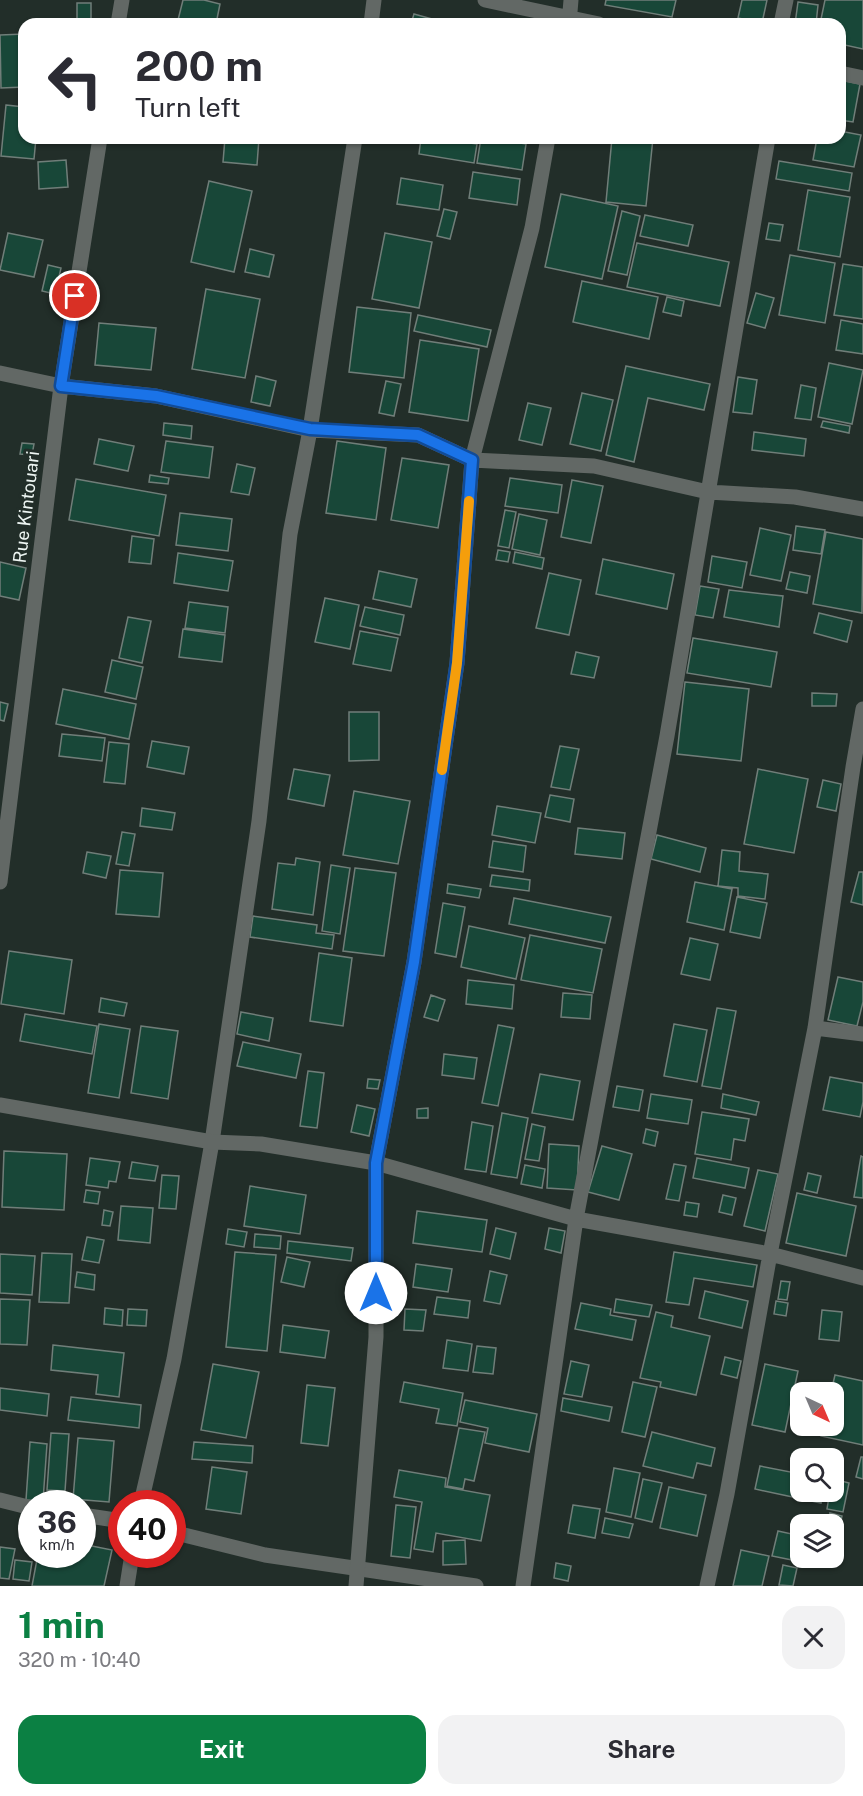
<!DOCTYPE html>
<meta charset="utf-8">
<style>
:root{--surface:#fff;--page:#f2f2f3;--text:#2b2b33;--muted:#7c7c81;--accent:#0b8043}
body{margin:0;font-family:"Public Sans",sans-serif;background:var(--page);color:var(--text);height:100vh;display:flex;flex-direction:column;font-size:22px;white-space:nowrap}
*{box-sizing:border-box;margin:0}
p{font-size:20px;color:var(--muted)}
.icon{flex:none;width:33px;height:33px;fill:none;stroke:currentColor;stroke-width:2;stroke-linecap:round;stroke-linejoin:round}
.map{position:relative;height:1586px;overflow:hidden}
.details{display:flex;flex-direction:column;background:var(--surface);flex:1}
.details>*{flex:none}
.top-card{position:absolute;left:18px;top:18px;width:828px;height:126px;border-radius:18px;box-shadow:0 2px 4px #0004;background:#fff;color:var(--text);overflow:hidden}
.needle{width:39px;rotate:136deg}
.fabs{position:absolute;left:790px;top:1382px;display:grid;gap:12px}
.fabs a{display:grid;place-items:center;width:54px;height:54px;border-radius:12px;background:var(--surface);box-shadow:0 2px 4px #0004;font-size:30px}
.speed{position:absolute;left:18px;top:1490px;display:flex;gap:12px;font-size:30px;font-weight:700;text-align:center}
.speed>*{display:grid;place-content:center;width:78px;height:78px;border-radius:50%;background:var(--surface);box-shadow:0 2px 4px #0004;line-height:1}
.speed small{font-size:15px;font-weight:400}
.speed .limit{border:9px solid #d22;background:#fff;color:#111}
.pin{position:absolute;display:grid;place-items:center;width:51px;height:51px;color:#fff;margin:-26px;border:3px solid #fff;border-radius:50%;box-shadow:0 2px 6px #0007}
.me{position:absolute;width:66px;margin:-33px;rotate:0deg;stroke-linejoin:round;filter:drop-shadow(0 0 4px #0008)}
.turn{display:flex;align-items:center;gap:21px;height:126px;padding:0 18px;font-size:27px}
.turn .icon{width:78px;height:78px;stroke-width:2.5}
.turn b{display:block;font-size:42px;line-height:51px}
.round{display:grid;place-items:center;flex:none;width:63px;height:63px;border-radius:18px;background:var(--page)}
.headline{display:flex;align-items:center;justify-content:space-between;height:102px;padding:0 18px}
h1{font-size:36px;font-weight:700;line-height:45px;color:var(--accent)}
.button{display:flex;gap:12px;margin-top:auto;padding:12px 18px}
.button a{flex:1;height:69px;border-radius:18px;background:var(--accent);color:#fff;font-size:24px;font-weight:700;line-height:69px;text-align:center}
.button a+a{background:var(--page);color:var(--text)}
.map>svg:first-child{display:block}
.building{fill:#184738;stroke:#707e79;stroke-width:1.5}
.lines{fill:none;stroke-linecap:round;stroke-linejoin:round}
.minor{stroke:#626865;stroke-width:15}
.tertiary{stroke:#626865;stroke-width:15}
.route-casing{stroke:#114b97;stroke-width:15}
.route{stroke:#1a73e8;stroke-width:10}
.slow{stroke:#f59e0b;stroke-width:10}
.labels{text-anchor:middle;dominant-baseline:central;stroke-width:6;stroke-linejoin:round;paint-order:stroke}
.street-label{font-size:18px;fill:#eef6f3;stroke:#222e29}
</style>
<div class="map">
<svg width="863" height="1586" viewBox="0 0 863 1586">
<rect width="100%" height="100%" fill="#222e29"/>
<path class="building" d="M183,0H204L220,4L216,24H177Z
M606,0H676L672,17L605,5Z
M742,0H767L762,23L738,18Z
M825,0H863V49L840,44V24H820Z
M798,2L818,5L816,24H795Z
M77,3H91V20H77Z
M414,14L450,24H411Z
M24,34V87L1,88L0,35Z
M840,80L860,84L853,122L840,120Z
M6,105L24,107V138H36L34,159L1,156Z
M840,131L861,135L854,167L813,160L817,138H840Z
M225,138H259L257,165L223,162Z
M421,138H450V140L477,144L474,163L419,154Z
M481,138H494L526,144L522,170L477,163Z
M612,138H653L646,206L606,202Z
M66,160L68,187L39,189L38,162Z
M779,161L852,173L849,191L776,179Z
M473,172L520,179L517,205L469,198Z
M401,178L443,185L439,210L397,204Z
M209,181L252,191L234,272L191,262Z
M808,190L850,197L840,257L798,250Z
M561,194L618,206L602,279L545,267Z
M444,209L457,212L450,239L437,236Z
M622,211L640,216L627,275L608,271Z
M645,215L693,225L688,246L640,236Z
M769,223L783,225L780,241L766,239Z
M8,233L43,240L34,277L0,270Z
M385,233L432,242L419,308L372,299Z
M637,243L729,262L720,306L627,287Z
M250,249L274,255L269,277L245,272Z
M790,255L835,263L825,323L779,315Z
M843,264L863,267V319L834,315Z
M48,265L61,268L55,294L42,291Z
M582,281L658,297L649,339L573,322Z
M206,289L260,299L245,378L192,369Z
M756,293L774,298L765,328L747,323Z
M667,297L684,301L681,316L663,312Z
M357,307L411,313L404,378L349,372Z
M418,315L491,330L487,347L414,331Z
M841,320L863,324V354L836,350Z
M99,323L156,328L151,370L95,365Z
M420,340L479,349L468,421L409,412Z
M829,363L863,370L852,424L818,417Z
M626,366L710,384L704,410L648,398L634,462L606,455Z
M256,376L276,381L270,406L251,402Z
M738,377L757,380L752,414L733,412Z
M386,381L401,384L394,416L379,413Z
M801,385L816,388L811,420L795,418Z
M582,393L613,400L601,451L570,444Z
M528,403L551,408L542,445L519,440Z
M823,421L850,426L849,433L821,427Z
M164,423L192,426L191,439L163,435Z
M754,432L806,439L804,456L752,450Z
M99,439L134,446L128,471L94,464Z
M166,441L213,447L209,478L161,472Z
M337,441L386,448L376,520L326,513Z
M22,443L34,444L32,455L20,454Z
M402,458L449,465L438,528L391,520Z
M237,464L255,468L249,495L231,492Z
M150,475L169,478L168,484L149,482Z
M510,478L562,485L558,513L505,506Z
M76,479L166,495L159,536L69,520Z
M572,480L603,486L591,543L561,537Z
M505,510L516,512L509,548L498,546Z
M180,513L232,519L228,551L176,545Z
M519,514L547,520L540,555L512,549Z
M796,526L825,530L821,554L793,550Z
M760,528L791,535L781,581L750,575Z
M826,532L863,539L862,613L813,604Z
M132,536L154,539L151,564L129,562Z
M498,550L510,552L508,562L496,560Z
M515,552L544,558L542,569L513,563Z
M178,553L233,561L228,591L174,583Z
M712,556L747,562L742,588L708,582Z
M603,559L674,574L667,609L596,594Z
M0,562L26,568L19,600L0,596Z
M379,571L417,579L411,607L373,599Z
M790,572L810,576L807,593L786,589Z
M549,573L581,580L569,635L536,628Z
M700,586L719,589L713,618L695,615Z
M729,590L783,596L779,627L724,617Z
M325,598L359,605L350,649L315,642Z
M189,602L228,607L225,633L185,628Z
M365,607L404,615L400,635L360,626Z
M819,613L852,621L847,642L814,633Z
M128,617L151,621L142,663L119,658Z
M183,629L225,635L222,662L179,657Z
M360,631L398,638L391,671L353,664Z
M693,638L777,652L771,687L687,673Z
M576,652L599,657L594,678L571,674Z
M112,660L143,667L136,699L105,692Z
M685,682L749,689L741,761L677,754Z
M63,689L136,704L129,739L56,724Z
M812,693L837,694L836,706H812Z
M0,702L8,704L4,721L0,720Z
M349,712H379V760L349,761Z
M62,734L105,738L102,761L59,756Z
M152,741L189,747L184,774L147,767Z
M109,742L129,744L125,784L104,782Z
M560,746L579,749L570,790L551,787Z
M294,769L330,775L324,806L288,799Z
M758,769L808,779L794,853L744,844Z
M823,780L841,784L836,811L817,807Z
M354,791L410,801L398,864L343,855Z
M550,795L574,799L570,822L545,817Z
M497,806L541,813L535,843L492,835Z
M142,808L175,813L172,830L140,826Z
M578,828L625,833L622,859L575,854Z
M122,832L135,834L129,866L116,864Z
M657,835L706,848L700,872L651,859Z
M493,841L526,846L523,872L489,867Z
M722,850L740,852L739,871L768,874L765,899L738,896V888L718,886Z
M87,852L111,856L106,878L83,873Z
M296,858L320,862L313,915L272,909L278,863L295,865Z
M331,865L350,868L340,934L322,931Z
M355,868L396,873L384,956L343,951Z
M120,870L163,873L159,917L116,914Z
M859,872H863V905L851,902Z
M492,875L530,880L529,891L490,886Z
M695,882L732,889L724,930L687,922Z
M448,884L481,889L479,898L447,893Z
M737,897L767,903L760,938L730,932Z
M514,898L611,917L605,943L509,924Z
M443,903L465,907L456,957L435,953Z
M253,916L317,925L316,933L334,935L332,949L250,937Z
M469,926L525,938L516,979L461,967Z
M530,935L602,949L593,993L521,980Z
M690,938L718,944L710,980L681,974Z
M9,951L72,960L64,1014L1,1004Z
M319,953L352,958L343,1026L310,1021Z
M838,977L863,982V1002L857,1026L828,1020Z
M468,980L514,985L512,1009L466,1004Z
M563,993L592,995L590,1019L561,1017Z
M431,995L445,1000L438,1021L424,1017Z
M101,998L127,1003L124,1016L99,1012Z
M717,1008L736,1011L721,1089L702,1086Z
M241,1012L273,1018L269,1041L237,1034Z
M25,1014L97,1026L92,1054L20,1041Z
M99,1024L130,1029L119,1098L88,1093Z
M674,1024L707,1030L697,1082L664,1076Z
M498,1025L514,1028L498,1106L482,1103Z
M141,1026L178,1031L168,1099L131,1093Z
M243,1042L301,1054L296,1078L237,1066Z
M444,1054L477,1058L474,1079L442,1075Z
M308,1071L324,1073L317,1128L300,1126Z
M540,1074L580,1081L573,1120L532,1113Z
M830,1077L863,1083V1102L860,1117L823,1110Z
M368,1079L380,1080L378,1089L367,1088Z
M617,1086L643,1090L639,1111L613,1107Z
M651,1094L692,1100L688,1124L647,1118Z
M723,1094L759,1102L756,1115L721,1108Z
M357,1105L375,1109L369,1136L351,1132Z
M428,1108V1118H417V1109Z
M702,1112L749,1119L745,1141L734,1139L731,1160L695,1154Z
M502,1113L528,1118L517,1178L491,1174Z
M472,1122L493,1126L486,1172L465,1169Z
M532,1124L545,1127L539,1161L525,1159Z
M646,1129L658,1132L655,1146L643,1143Z
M549,1144L579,1146L577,1190L547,1188Z
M602,1146L632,1154L619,1200L588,1192Z
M4,1151L67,1154L64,1210L2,1207Z
M861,1156L863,1157V1198L854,1197Z
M90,1158L120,1162L116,1182L109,1181L108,1188L86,1185Z
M697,1158L749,1168L745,1188L693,1178Z
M132,1162L158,1166L155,1181L129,1178Z
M674,1164L686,1166L679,1201L666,1199Z
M525,1165L545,1169L542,1188L521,1184Z
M758,1170L778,1174L765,1231L744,1226Z
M808,1173L821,1176L817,1193L804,1190Z
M162,1175L179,1176L176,1209L159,1208Z
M250,1186L306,1195L300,1234L244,1226Z
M86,1190L100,1192L98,1204L84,1202Z
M797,1193L856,1206L846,1256L786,1243Z
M723,1195L736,1198L732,1215L719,1212Z
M686,1202L699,1204L697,1217L684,1215Z
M121,1206L153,1208L150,1243L118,1240Z
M104,1210L113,1212L110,1226L102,1225Z
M417,1211L487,1220L482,1252L413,1243Z
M496,1228L516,1233L510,1259L490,1254Z
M549,1228L565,1231L561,1253L545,1249Z
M228,1229L247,1232L244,1247L226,1244Z
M255,1234L281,1236L280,1249L254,1247Z
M87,1237L104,1240L99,1263L82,1260Z
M288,1241L353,1248L351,1261L287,1253Z
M235,1252L276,1255L267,1351L226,1347Z
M674,1252L757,1265L753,1287L694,1278L689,1305L666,1302Z
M42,1253L72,1254L69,1303L39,1302Z
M0,1254L35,1256L32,1295L0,1293Z
M287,1257L310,1262L304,1287L281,1282Z
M416,1264L452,1269L448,1292L413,1287Z
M490,1271L507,1275L500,1304L484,1301Z
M77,1272L95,1275L94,1290L75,1287Z
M781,1281L790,1282L787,1300L778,1299Z
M705,1291L748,1301L742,1328L699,1318Z
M437,1297L470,1301L468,1318L434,1314Z
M0,1299L30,1300L27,1345L0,1344Z
M616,1299L652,1305L649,1317L614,1312Z
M776,1301L788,1303L786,1316L774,1314Z
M581,1303L611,1309L610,1315L636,1320L632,1340L575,1329Z
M105,1308L123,1310L122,1326L104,1324Z
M128,1309L147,1310L146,1326L127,1325Z
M405,1309L426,1310L423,1331L404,1330Z
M822,1310L842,1312L839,1341L819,1339Z
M656,1312L673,1316L671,1327L710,1336L696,1395L660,1387L661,1382L640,1378Z
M283,1325L329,1331L325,1358L280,1352Z
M447,1340L472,1344L468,1371L443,1368Z
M53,1345L124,1353L119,1397L96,1394L98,1375L51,1370Z
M477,1346L496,1348L493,1374L473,1372Z
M725,1357L741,1361L737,1378L721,1374Z
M571,1361L589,1365L582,1397L564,1394Z
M213,1364L259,1372L246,1438L201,1430Z
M765,1364L798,1371L785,1432L752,1425Z
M835,1375L863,1381V1445L821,1436L824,1425H834V1392H831Z
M404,1382L463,1393L457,1426L436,1423L439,1409L400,1402Z
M633,1382L657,1387L645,1437L622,1432Z
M307,1385L335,1388L328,1446L301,1443Z
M0,1388L49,1394L47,1416L0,1410Z
M71,1397L141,1405L139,1428L68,1420Z
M563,1398L612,1407L609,1421L561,1411Z
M465,1400L537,1414L529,1452L485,1443L488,1428L460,1422Z
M459,1428L485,1432L474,1481L465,1479L463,1489L447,1486Z
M652,1432L715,1448L711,1466L697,1463L693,1478L643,1466Z
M51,1433L69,1434L65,1491L47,1490Z
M78,1438L114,1441L109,1502L73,1499Z
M30,1442L47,1444L43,1501L26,1500Z
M194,1442L253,1446L252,1463L192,1459Z
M861,1457H863V1479L856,1477Z
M760,1466L801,1474V1491H823L821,1503L755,1489Z
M212,1467L247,1472L241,1514L206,1509Z
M614,1468L640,1473L631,1517L606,1512Z
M399,1470L446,1478L445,1487L490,1495L481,1541L436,1533L433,1552L414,1549L422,1502L394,1497Z
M643,1479L662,1483L652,1522L635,1518Z
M834,1479L849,1483L843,1512L827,1509L830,1491H834Z
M669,1487L706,1495L697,1536L660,1528Z
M396,1505L416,1507L410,1558L391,1556Z
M573,1505L600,1509L595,1538L568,1533Z
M830,1513L842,1516L834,1551V1524H828Z
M605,1518L633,1524L629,1538L602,1533Z
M778,1531L801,1536V1557H808L807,1563L772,1556Z
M465,1540L466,1564L443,1565V1541Z
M82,1544L112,1550L104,1586H32L38,1554H82Z
M0,1547L15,1549L9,1579L0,1578Z
M741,1550L769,1556L762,1586H733Z
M15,1560L32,1562L29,1581L13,1579Z
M556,1563L571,1566L568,1581L554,1578Z
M783,1565L797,1568L793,1586L779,1585Z"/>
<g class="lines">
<path class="minor" d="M485,0L599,24
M118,24L122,0
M371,24L374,0
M569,24L571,0
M781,24L786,0
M840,73L863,78
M548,138L532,228L472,460L457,663L414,962L376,1163L576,1219L770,1254L863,1278
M0,373L61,386L156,396L310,430L418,435L472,460L594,466L708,492L795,497L863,509
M0,882L61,386L100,138
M815,1028L863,1034
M0,1500L32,1508
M141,1503L174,1359L212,1142L259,821L290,534L310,430L355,138
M82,1515L122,1521
M172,1532L265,1555L476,1586
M127,1586L132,1554
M523,1586L576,1219L667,736L768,138
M707,1586L727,1494L770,1254L815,1028L853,767L863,709"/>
<path class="tertiary" d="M0,1105L212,1142L261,1144L376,1163V1337L356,1586"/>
</g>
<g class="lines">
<defs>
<path id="route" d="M75,296L61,386L156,396L310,429L418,435L472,460L457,663L414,962L376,1163V1293"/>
</defs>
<use href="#route" class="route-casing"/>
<use href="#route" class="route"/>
<path class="slow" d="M442,770L457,663L469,501"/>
</g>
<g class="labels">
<g class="street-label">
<text transform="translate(26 507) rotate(-83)">Rue Kintouari</text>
</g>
</g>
</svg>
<div class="fabs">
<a><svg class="needle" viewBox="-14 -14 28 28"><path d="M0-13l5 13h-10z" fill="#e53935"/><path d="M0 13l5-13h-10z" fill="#7c7c81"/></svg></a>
<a><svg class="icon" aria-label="search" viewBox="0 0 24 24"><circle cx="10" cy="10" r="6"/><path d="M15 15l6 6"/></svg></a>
<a><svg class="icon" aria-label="layers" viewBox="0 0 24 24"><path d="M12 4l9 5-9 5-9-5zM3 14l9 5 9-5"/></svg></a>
</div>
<div class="speed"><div>36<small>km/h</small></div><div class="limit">40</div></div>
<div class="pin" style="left:75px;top:296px;background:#d93025"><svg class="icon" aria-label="arrive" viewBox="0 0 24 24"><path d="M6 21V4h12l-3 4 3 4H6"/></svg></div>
<svg class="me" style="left:376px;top:1293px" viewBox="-20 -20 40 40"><circle r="19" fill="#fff"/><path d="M0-13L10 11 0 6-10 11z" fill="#1a73e8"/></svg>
<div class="top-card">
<div class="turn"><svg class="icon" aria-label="left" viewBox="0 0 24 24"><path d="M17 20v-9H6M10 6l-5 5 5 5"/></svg><div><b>200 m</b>Turn left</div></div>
</div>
</div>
<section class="details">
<div class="headline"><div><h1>1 min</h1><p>320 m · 10:40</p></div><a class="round"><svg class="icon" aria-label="close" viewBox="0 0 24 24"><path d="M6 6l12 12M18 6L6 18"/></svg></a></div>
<div class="button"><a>Exit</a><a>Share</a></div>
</section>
